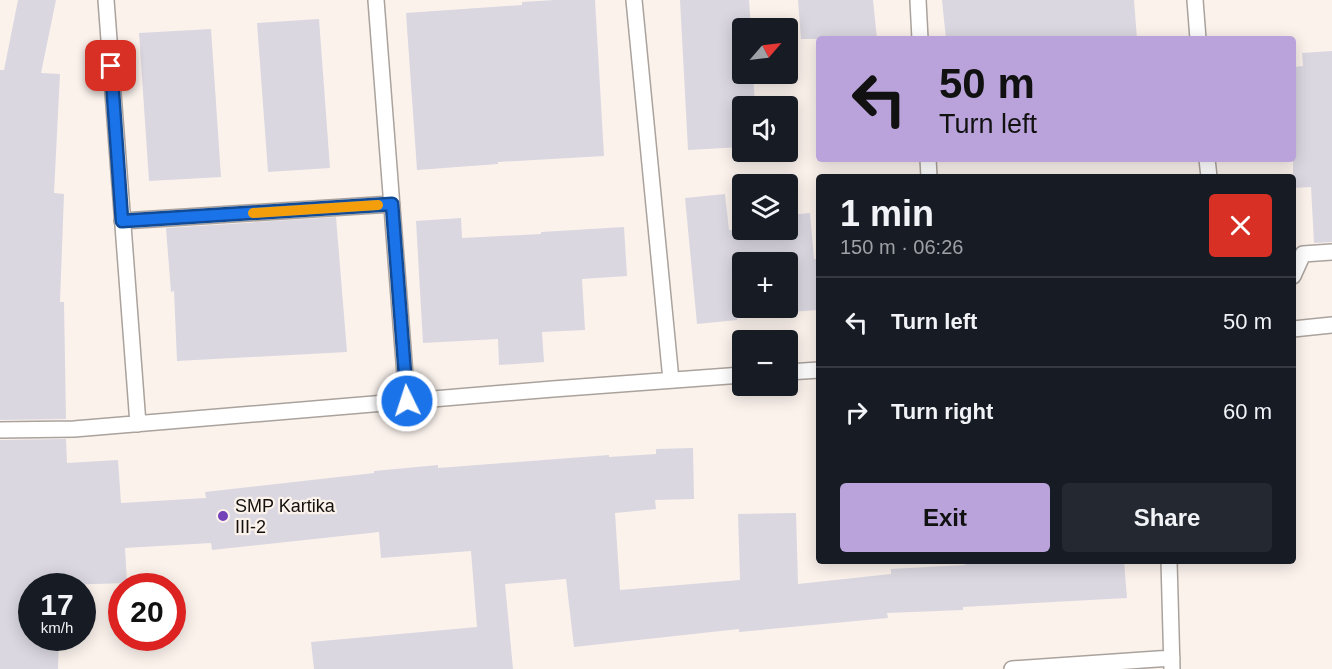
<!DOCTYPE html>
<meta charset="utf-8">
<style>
:root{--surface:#171b24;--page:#242831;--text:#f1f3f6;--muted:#9ea1a6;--line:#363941;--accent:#b9a3da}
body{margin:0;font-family:Arial,sans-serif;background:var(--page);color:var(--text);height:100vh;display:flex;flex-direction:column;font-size:22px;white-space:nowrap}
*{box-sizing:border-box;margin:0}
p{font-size:20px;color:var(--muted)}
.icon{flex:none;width:33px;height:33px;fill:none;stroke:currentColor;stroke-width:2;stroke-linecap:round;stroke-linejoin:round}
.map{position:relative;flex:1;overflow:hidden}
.sheet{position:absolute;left:816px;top:174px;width:480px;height:390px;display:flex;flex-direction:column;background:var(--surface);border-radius:6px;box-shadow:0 3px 15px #0003}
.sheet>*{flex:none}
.banner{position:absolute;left:816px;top:36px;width:480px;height:126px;border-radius:6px;box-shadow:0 3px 15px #0003;background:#b9a3da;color:#111;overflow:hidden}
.needle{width:39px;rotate:62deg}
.buttons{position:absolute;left:732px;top:18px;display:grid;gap:12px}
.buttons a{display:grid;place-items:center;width:66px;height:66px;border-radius:6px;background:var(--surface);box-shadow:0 3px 15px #0003;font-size:30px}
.speed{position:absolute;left:18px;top:573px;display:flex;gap:12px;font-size:30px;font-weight:700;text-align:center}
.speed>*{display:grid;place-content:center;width:78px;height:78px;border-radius:50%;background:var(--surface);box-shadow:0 3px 15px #0003;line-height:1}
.speed small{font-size:15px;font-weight:400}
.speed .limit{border:9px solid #d22;background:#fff;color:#111}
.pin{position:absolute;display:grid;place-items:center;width:51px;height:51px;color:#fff;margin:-26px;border-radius:12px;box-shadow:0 3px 9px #0006}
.me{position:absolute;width:66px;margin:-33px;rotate:356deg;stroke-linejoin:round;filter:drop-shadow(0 0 4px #0008)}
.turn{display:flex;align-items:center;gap:21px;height:126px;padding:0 24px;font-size:27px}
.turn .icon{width:78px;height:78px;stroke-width:2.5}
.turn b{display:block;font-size:42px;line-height:51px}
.round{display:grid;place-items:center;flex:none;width:63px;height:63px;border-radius:6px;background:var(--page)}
.headline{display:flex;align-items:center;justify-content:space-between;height:102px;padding:0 24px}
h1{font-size:36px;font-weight:700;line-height:45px}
.action{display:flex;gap:12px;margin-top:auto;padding:12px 24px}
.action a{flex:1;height:69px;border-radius:6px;background:var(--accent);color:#111;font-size:24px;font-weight:700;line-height:69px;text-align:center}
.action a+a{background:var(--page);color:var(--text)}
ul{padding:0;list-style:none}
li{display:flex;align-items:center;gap:18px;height:90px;padding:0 24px;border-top:2px solid var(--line)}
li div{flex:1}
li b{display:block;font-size:22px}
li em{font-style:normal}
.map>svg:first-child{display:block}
.building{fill:#dad7e0}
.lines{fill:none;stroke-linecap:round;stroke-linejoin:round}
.lane-casing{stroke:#aaa29c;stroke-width:18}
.lane{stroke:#fff;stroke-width:15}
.route-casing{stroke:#114b97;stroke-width:15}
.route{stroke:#1a73e8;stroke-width:10}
.slow{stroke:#f59e0b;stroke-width:10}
.poi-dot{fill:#7541b8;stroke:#fbf2ec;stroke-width:2}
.labels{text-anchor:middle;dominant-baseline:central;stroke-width:4.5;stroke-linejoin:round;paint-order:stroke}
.poi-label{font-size:18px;fill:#13100e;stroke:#fbf2ec;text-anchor:start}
</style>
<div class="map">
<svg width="1332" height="669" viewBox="0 0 1332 669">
<rect width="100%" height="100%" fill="#fbf2ec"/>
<path class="building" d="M18,0H56L41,73L60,74L54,193L64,194L60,302H64L66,419L0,420V70H4Z
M555,0H595L604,156L498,162V164L417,170L406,13L522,5V2Z
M680,0H749L751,28H742V74H753L755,106H742V147L688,150Z
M798,0H873L877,39H801Z
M942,0H1134L1137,39H946Z
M319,19L330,168L268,172L257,23Z
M211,29L221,177L149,181L139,33Z
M1332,51V242L1314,243L1311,187L1293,188V67L1303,66L1302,53Z
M725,194L729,230H788V215L810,213L814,259H819V310L788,312V262H742V316L737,317V320L697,324L685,198Z
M336,217L347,352L177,361L174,291L171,292L166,228Z
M461,218L462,238L541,234V232L624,227L627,276L582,279L585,330L542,332L544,362L499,365L498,339L423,343L416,221Z
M66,439L67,463L118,460L121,503L206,498L205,492L374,473V471L438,465V468L609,455V457L656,454V449L693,448L694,499L655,500L656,509L615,513L620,590L740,580L738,514L796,513L798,584L891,574V569L965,565V562L1124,561L1127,598L963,607V610L887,613L888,618L739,632V629L574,647L566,579L505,584L513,669H314L311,642L477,627L471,551L381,558L379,532L212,550L211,543L125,548L127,583L32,586V638H59L58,669H0V440Z"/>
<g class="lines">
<defs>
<path id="lane" d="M106,0L138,424
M376,0L407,401
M634,0L671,380
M918,0L920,39
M1195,0L1198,39
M928,159L929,177
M1207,159L1209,177
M122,221L392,204
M1293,276L1303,254L1332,252
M1293,329L1332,325
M788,372L819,370
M0,430L74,429L553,389L742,375
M1169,561L1172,669
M1012,669L1172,658"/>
</defs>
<use href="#lane" class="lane-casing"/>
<use href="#lane" class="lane"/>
</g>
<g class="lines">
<defs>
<path id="route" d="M111,66L122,221L392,204L407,401"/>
</defs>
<use href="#route" class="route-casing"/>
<use href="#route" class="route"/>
<path class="slow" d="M253,213L378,205"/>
</g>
<circle class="poi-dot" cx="223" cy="516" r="6"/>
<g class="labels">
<g class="poi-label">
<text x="235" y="506">SMP Kartika<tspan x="235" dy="21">III-2</tspan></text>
</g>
</g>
</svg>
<div class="buttons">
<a><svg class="needle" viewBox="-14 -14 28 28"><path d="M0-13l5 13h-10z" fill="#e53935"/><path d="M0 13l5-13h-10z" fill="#9ea1a6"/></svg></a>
<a><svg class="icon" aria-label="sound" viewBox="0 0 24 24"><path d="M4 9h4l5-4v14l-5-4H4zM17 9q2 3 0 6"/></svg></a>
<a><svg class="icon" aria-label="layers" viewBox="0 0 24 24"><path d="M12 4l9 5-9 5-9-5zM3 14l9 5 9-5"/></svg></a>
<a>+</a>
<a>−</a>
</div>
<div class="speed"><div>17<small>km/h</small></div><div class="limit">20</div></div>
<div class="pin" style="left:111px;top:66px;background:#d93025"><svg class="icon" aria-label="arrive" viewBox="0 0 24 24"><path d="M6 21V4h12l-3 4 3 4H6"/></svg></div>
<svg class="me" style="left:407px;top:401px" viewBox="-20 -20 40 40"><circle r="17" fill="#1a73e8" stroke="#fff" stroke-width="3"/><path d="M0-11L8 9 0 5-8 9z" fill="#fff"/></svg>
<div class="banner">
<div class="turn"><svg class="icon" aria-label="left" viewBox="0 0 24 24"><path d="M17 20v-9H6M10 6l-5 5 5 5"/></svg><div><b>50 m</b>Turn left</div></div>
</div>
<section class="sheet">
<div class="headline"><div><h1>1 min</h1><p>150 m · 06:26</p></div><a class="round" style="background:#d93025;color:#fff"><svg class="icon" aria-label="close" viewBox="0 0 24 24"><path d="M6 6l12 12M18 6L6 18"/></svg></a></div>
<ul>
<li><svg class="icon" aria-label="left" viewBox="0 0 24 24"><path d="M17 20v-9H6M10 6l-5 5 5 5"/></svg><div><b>Turn left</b></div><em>50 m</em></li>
<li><svg class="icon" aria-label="right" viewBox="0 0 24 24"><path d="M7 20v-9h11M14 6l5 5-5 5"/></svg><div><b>Turn right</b></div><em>60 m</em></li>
</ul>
<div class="action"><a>Exit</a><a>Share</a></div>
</section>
</div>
